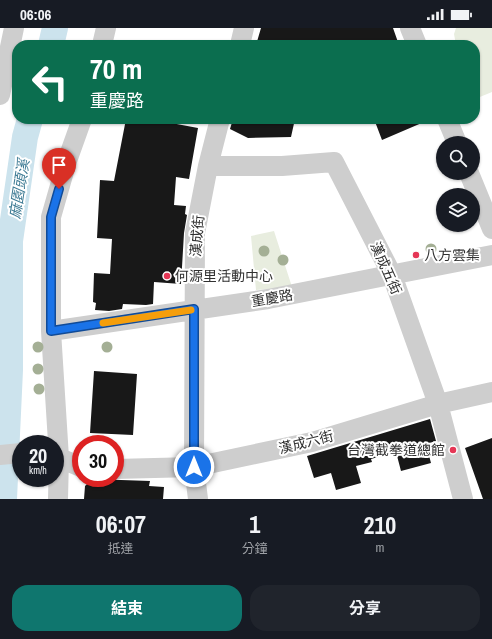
<!DOCTYPE html>
<html lang="zh-TW">
<meta charset="utf-8">
<style>
:root{--surface:#171b24;--page:#20242c;--text:#f1f3f6;--muted:#9ea1a6;--accent:#0f766e}
body{margin:0;font-family:"Archivo Narrow","Noto Sans TC",sans-serif;background:var(--page);color:var(--text);height:100vh;display:flex;flex-direction:column;font-size:15px;white-space:nowrap}
*{box-sizing:border-box;margin:0}
p{font-size:13px;color:var(--muted)}
.icon{flex:none;width:22px;height:22px;fill:none;stroke:currentColor;stroke-width:2;stroke-linecap:round;stroke-linejoin:round}
.map{position:relative;height:471px;overflow:hidden}
.side{display:flex;flex-direction:column;background:var(--surface);flex:1}
.side>*{flex:none}
.banner{position:absolute;left:12px;top:12px;width:468px;height:84px;border-radius:16px;box-shadow:0 1px 3px #0004;background:#0b6e4f;color:#fff;overflow:hidden}
.fabs{position:absolute;left:436px;top:108px;display:grid;gap:8px}
.fabs a{display:grid;place-items:center;width:44px;height:44px;border-radius:50%;background:var(--surface);box-shadow:0 1px 3px #0004;font-size:20px}
.speed{position:absolute;left:12px;top:407px;display:flex;gap:8px;font-size:20px;font-weight:700;text-align:center}
.speed>*{display:grid;place-content:center;width:52px;height:52px;border-radius:50%;background:var(--surface);box-shadow:0 1px 3px #0004;line-height:1}
.speed small{font-size:10px;font-weight:400}
.speed .limit{border:6px solid #d22;background:#fff;color:#111}
.pin{position:absolute;display:grid;place-items:center;width:34px;height:34px;color:#fff;margin:-41px -17px;border-radius:50% 50% 50% 0;rotate:-45deg;box-shadow:0 0 4px #0007}
.pin .icon{rotate:45deg}
.me{position:absolute;width:44px;margin:-22px;rotate:0deg;stroke-linejoin:round;filter:drop-shadow(0 0 3px #0008)}
.turn{display:flex;align-items:center;gap:14px;height:84px;padding:0 12px;font-size:18px}
.turn .icon{width:52px;height:52px;stroke-width:2.5}
.turn b{display:block;font-size:28px;line-height:34px}
.eta{display:flex;justify-content:space-evenly;align-items:center;height:68px;text-align:center}
.eta b{font-size:24px;font-weight:700;line-height:28px}
.button{display:flex;gap:8px;margin-top:auto;padding:8px 12px}
.button a{flex:1;height:46px;border-radius:16px;background:var(--accent);color:#fff;font-size:16px;font-weight:700;line-height:46px;text-align:center}
.button a+a{background:var(--page);color:var(--text)}
.status{display:flex;justify-content:space-between;align-items:center;height:28px;padding:0 20px;background:var(--surface);direction:ltr}
.status svg{height:11px;fill:currentColor}
.map>svg:first-child{display:block}
.green{fill:#e8eddf}
.lines{fill:none;stroke-linecap:round;stroke-linejoin:round}
.river{stroke:#cce3ed;stroke-width:26}
.building{fill:#181818}
.minor{stroke:#cecece;stroke-width:20}
.tree{fill:#a4af95}
.route-casing{stroke:#114b97;stroke-width:10}
.route{stroke:#1a73e8;stroke-width:7}
.slow{stroke:#f59e0b;stroke-width:7}
.poi-dot{fill:#e53655;stroke:#fff;stroke-width:1.5}
.labels{text-anchor:middle;dominant-baseline:central;stroke-width:4;stroke-linejoin:round;paint-order:stroke}
.street-label{font-size:14px;fill:#313131;stroke:#fff}
.poi-label{font-size:14px;fill:#313131;stroke:#fff;text-anchor:start}
.water-label{font-size:15px;font-style:italic;fill:#3e7b94;stroke:#fff}
</style>
<div class="status"><b>06:06</b><svg viewBox="0 0 49 12"><path d="M0 12V9h3v3zM5 12V6h3v6zM10 12V3h3v9zM15 12V0h3v12zM26 1h20v11H26zM47 4h2v5h-2z"/></svg></div>
<div class="map">
<svg width="492" height="471" viewBox="0 0 492 471">
<rect width="100%" height="100%" fill="#fff"/>
<path class="green" d="M456,0H492V64L475,71V53L477,52L475,50V17H456L454,6Z
M274,203L292,259L256,262L251,208Z"/>
<g class="lines">
<path class="river" d="M51,17L55,0
M4,471L10,342V213L25,109L30,91"/>
</g>
<path class="building" d="M261,0H393L399,17H256Z
M126,91H150L198,100L189,151L176,149L174,177L186,178L185,186L187,187L184,205L181,256L154,254L153,276L146,277L123,276L122,281L109,283L95,282L96,275L93,274L94,245L110,246L112,211L97,210L100,152L114,153Z
M233,91H295L291,109L248,110L230,101Z
M374,91H431L382,112Z
M94,343L137,346L133,407L90,405Z
M430,391L436,413L426,416L431,435L401,443L396,424L371,431L372,434L356,438L361,455L336,462L331,445L314,450L307,428Z
M492,410V471H483L465,420Z
M92,451L150,453L149,458L164,459L163,471H84L85,458Z"/>
<g class="lines">
<path class="minor" d="M410,0L417,17
M102,17L106,0
M240,17L244,0
M0,67L14,0
M447,91L457,115
M208,138H282L334,134L392,247L438,376L463,471
M469,145L492,201
M51,303L268,271L492,227
M0,427L21,425
M55,428L81,439
M115,441L194,439L312,414L438,376L492,364
M58,471L59,430L51,303V189L67,133L82,91
M198,471L194,439L195,205L208,138L220,91"/>
</g>
<g class="tree">
<circle cx="431" cy="221" r="5.5"/>
<circle cx="264" cy="223" r="5.5"/>
<circle cx="283" cy="232" r="5.5"/>
<circle cx="38" cy="319" r="5.5"/>
<circle cx="107" cy="319" r="5.5"/>
<circle cx="38" cy="341" r="5.5"/>
<circle cx="39" cy="361" r="5.5"/>
</g>
<g class="lines">
<defs>
<path id="route" d="M59,161L51,189V303L194,281V439"/>
</defs>
<use href="#route" class="route-casing"/>
<use href="#route" class="route"/>
<path class="slow" d="M103,295L191,282"/>
</g>
<g class="poi-dot">
<circle cx="416" cy="227" r="4"/>
<circle cx="167" cy="248" r="4"/>
<circle cx="453" cy="422" r="4"/>
</g>
<g class="labels">
<g class="street-label">
<text transform="translate(197 208) rotate(-85)">漢成街</text>
<text transform="translate(386 240) rotate(66)">漢成五街</text>
<text transform="translate(272 270) rotate(-10)">重慶路</text>
<text transform="translate(306 414) rotate(-14)">漢成六街</text>
</g>
<g class="poi-label">
<text x="424" y="227">八方雲集</text>
<text x="175" y="248">何源里活動中心</text>
<text x="445" y="422" text-anchor="end">台灣截拳道總館</text>
</g>
<g class="water-label">
<text transform="translate(19 161) rotate(-81)">麻園頭溪</text>
</g>
</g>
</svg>
<div class="fabs">
<a><svg class="icon" aria-label="search" viewBox="0 0 24 24"><circle cx="10" cy="10" r="6"/><path d="M15 15l6 6"/></svg></a>
<a><svg class="icon" aria-label="layers" viewBox="0 0 24 24"><path d="M12 4l9 5-9 5-9-5zM3 14l9 5 9-5"/></svg></a>
</div>
<div class="speed"><div>20<small>km/h</small></div><div class="limit">30</div></div>
<div class="pin" style="left:59px;top:161px;background:#d93025"><svg class="icon" aria-label="arrive" viewBox="0 0 24 24"><path d="M6 21V4h12l-3 4 3 4H6"/></svg></div>
<svg class="me" style="left:194px;top:439px" viewBox="-20 -20 40 40"><circle r="17" fill="#1a73e8" stroke="#fff" stroke-width="3"/><path d="M0-11L8 9 0 5-8 9z" fill="#fff"/></svg>
<div class="banner">
<div class="turn"><svg class="icon" aria-label="left" viewBox="0 0 24 24"><path d="M17 20v-9H6M10 6l-5 5 5 5"/></svg><div><b>70 m</b>重慶路</div></div>
</div>
</div>
<section class="side">
<div class="eta">
<div><b>06:07</b><p>抵達</p></div>
<div><b>1</b><p>分鐘</p></div>
<div><b>210</b><p>m</p></div>
</div>
<div class="button"><a>結束</a><a>分享</a></div>
</section>
